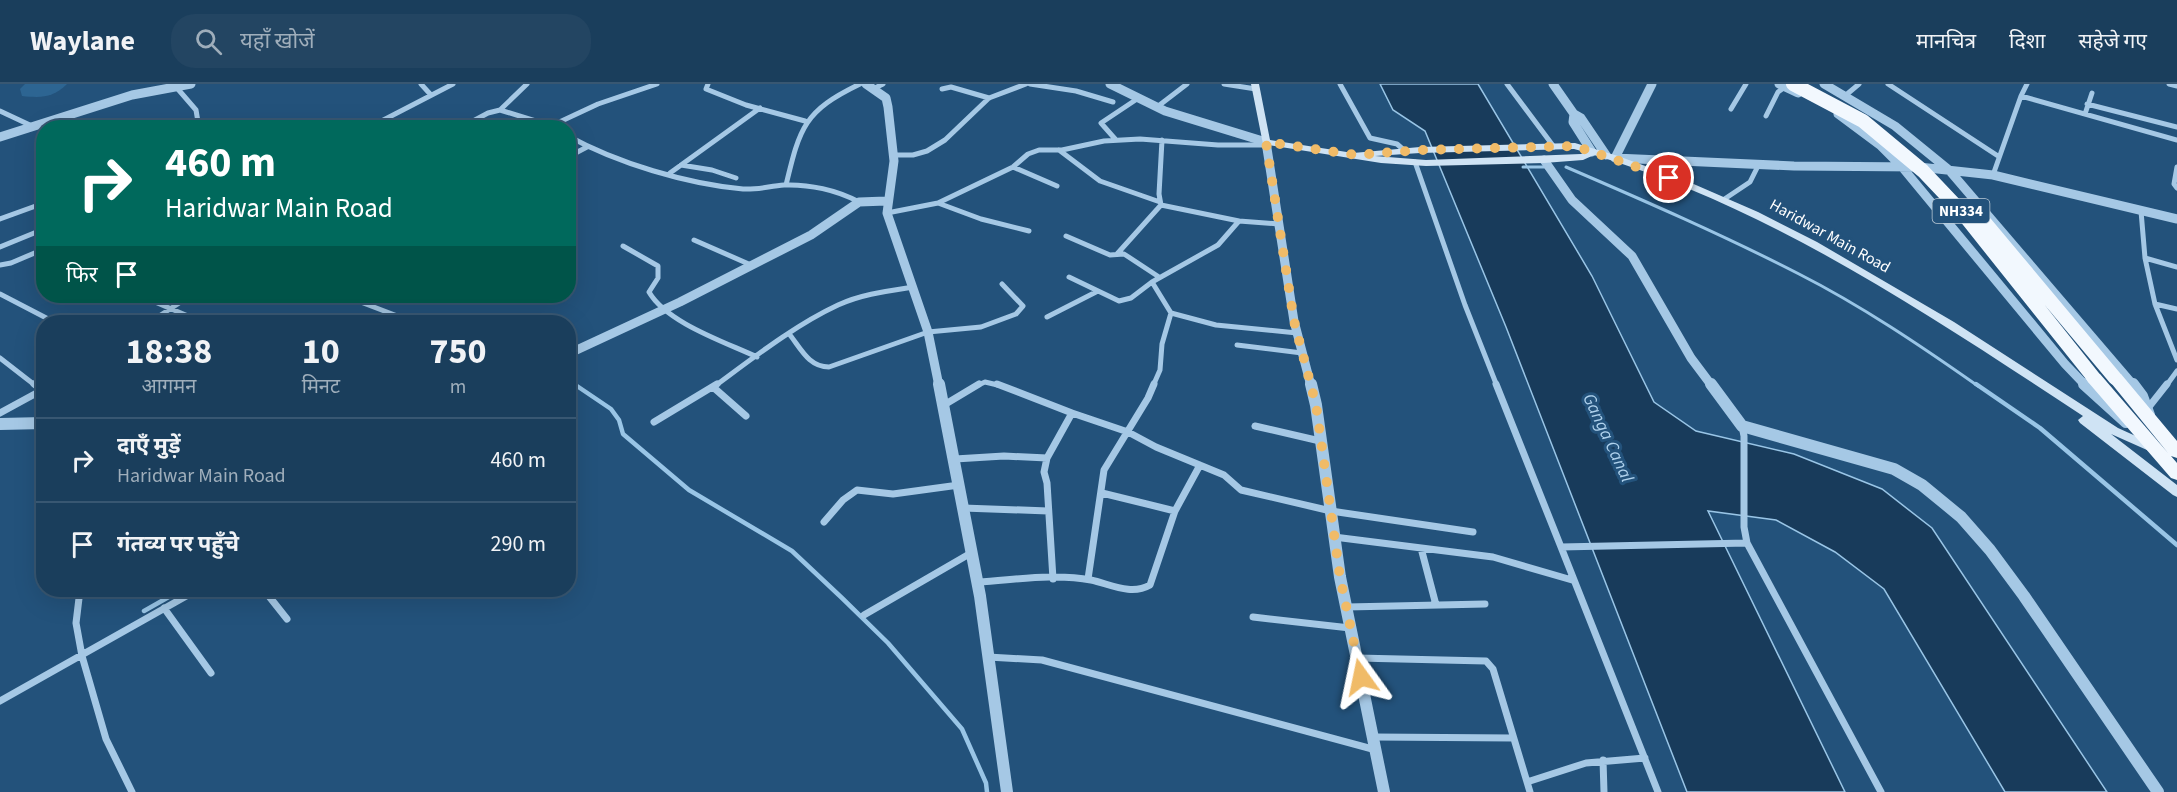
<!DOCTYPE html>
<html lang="hi">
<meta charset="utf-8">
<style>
:root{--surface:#1a3e5c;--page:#234562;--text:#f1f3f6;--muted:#9faebb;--line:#385772}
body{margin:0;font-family:"Source Sans 3","Noto Sans Devanagari",sans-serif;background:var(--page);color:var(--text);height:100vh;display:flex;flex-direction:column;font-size:22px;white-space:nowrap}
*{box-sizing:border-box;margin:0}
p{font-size:20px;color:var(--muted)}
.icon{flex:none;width:33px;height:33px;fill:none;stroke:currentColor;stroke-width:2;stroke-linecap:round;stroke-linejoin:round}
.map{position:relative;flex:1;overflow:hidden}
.panel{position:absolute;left:36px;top:231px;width:540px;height:282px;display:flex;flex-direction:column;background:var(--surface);border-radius:24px;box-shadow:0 6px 24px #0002,0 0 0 2px var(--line)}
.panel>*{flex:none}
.guide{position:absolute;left:36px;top:36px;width:540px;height:183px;border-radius:24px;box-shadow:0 6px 24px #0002,0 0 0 2px var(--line);background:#00695c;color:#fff;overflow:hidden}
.pin{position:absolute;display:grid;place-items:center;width:51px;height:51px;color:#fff;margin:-26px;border:3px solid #fff;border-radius:50%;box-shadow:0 2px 6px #0007}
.me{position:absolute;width:66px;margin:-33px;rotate:348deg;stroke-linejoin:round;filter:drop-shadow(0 0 4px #0008)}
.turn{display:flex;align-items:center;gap:21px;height:126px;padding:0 30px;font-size:27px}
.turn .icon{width:78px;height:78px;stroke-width:2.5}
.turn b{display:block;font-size:42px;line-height:51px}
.then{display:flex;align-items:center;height:57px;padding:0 30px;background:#0003;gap:12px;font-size:22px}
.eta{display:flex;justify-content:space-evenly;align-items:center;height:102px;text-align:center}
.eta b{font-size:36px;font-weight:700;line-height:42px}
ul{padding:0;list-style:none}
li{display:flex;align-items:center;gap:18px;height:84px;padding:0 30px;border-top:2px solid var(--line)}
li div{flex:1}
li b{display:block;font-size:22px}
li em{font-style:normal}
header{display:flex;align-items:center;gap:36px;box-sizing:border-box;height:84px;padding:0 30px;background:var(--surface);border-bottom:2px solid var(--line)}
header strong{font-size:28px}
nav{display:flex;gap:33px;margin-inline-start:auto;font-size:21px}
.search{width:420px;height:54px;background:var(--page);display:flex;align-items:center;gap:15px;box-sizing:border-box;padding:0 21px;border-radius:24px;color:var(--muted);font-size:22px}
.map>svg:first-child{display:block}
.green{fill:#2d6592}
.water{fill:#183b5b;stroke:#99c5e6;stroke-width:1.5}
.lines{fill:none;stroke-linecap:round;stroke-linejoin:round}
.stream-far1{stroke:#99c5e6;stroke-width:3}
.stream{stroke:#99c5e6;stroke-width:4.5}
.minor-far1{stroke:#a5c8e5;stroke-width:5}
.minor{stroke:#a5c8e5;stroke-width:7}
.tertiary-far1{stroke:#a5c8e5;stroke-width:9}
.tertiary{stroke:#a5c8e5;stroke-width:12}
.secondary{fill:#cfe3f4;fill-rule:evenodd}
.trunk{fill:#f2f8fe;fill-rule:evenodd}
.trunk-bridge{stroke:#f2f8fe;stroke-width:14}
.route{stroke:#f0bb68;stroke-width:10;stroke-dasharray:0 18}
.labels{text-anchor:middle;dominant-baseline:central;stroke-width:6;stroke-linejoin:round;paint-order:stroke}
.shield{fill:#23527b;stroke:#bdcbd7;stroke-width:1.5}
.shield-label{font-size:15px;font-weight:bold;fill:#fff}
.street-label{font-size:16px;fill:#fff;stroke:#23527b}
.water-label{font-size:18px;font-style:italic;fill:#b0d2ed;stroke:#23527b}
</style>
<header>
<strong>Waylane</strong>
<div class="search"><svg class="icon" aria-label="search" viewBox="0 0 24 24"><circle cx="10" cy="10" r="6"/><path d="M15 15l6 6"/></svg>यहाँ खोजें</div>
<nav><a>मानचित्र</a><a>दिशा</a><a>सहेजे गए</a></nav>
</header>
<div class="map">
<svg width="2177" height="708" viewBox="0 0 2177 708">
<rect width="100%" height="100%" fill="#23527b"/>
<path class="green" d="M25,0H67C53,14 41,14 22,12L20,5Z"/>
<path class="water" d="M1380,0H1478L1592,192L1654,318L1696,347L1794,370L1882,405L1932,444L2107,708H2005L1884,505L1835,468L1776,436L1708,427L1845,708H1687L1506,243L1425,47L1393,26Z"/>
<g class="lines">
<path class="stream-far1" d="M1523,83H1544
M1566,83C1645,117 1723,151 1799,190C1862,222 1921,262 1978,302
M568,299L576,302"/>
<path class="stream" d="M574,300L611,325L619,336L623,350L689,406L792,467L842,514L888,559L962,645L986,699L987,708
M1976,300L2040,344L2177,461
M144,527L181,506"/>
<path class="minor-far1" d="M421,0L431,11
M708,0L706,5L746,21L805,37
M1030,0L1076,7L1113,18
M1224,0L1256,5
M1340,0L1370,54L1397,60L1405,67
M1507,0L1554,63
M1888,0L1998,72
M2169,0L2177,2
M177,4L196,26L198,38L210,44
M873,5L883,0
M942,5L951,3L989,14
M1846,11L1859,0
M2021,12L2027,0
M2087,20L2177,43
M1157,23L1187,0
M1731,25L1746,0
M500,26L527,0
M0,27L32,42
M2085,30L2092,9
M1766,32L1778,8L1785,3
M61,34L68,44
M553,41L598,20L657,0
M368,44L453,0
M460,44L488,29L500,26L555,43
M568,52C617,79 687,100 743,105C757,106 770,102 784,101C809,100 837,106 859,118
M1116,56L1101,39L1137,15
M1162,56L1159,110L1161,121L1239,137
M1059,66L1100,97L1160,118
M893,71H913L927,67L945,56L989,14L1026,0
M568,73L587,63
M1415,78L1465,221L1497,302
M681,81L712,86L736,94
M1013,83L1057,102
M2177,83L2174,100L2177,104
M670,89L760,24
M1993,91L2021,12L2177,56
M786,101C800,43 804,27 860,0
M1723,116L1750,98L1759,80
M938,119L981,135L1029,147
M2141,127L2145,174L2155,220L2177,276
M887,129L938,119L1013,83L1028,70L1039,66H1062L1104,57L1140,55L1218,61H1266
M0,135L44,119
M1279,140L1239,137L1218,161L1152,198L1171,229L1216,241L1297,249
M1066,152L1110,171L1124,170L1159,193
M694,156L751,181
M623,162L658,182V194L649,208C667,239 725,258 757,273
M0,163L44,145
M1117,170L1161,121
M2145,174L2177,183
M0,181L11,179L44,165
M1069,193L1119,217L1131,214L1152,198
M0,210L54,238
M141,212L202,238
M345,212L413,238
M2155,220L2177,225
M1047,233L1096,208
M150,238L190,212
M790,251C801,265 809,283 829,283L928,248L981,243L1016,230L1023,222L1002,200
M1237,261L1302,269
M0,274L36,302
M715,302C753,274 795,241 838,221C862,210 888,207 914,203
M976,302L985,298L1002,302
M1153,302L1160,286L1162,260L1171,229
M2166,302L2177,287"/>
<path class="minor" d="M34,300L42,306
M1496,300L1561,463L1747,459L1744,443V352L1742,342
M713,303L746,332
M944,321L979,300
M2148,324L2167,300
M0,329L44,305
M1072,329L1128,348L1156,363L1224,391L1241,406L1331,427L1473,448
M654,338L717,300
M1255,342L1320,357
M1047,374L1044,388L1047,399L1053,495
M955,375L1004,372L1047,374L1072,329L997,300
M1102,409L1175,427
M963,424L1048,427
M824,438L843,416L857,406L893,410L959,401
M1334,453L1493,473L1572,496
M1747,459L1881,708
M1561,463L1658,708
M1421,464L1436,521
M1088,495L1104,386L1148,314L1154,300
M978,498C1015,496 1054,489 1091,496C1110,500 1131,512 1150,501L1175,427L1200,381
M80,506L76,539L82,572L106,655L132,708
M264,506L287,535
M1347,523L1485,520
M164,524L211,589
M864,531L971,469
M1253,533L1350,544
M988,573L1042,576L1376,666
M1357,574L1486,577L1493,585L1530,708
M0,617L197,506
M1374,653L1513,654
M1603,676L1604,708
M1527,698L1586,679L1645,674"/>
<path class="tertiary-far1" d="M866,0L886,14L888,23L894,77L887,129L928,248L939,302
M1110,0L1165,27L1266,58L1294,237L1311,302
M1553,0L1574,30L1581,34L1606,71
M1652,0L1615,74L1794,82L1919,83L1993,91L2177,135
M1779,0L1798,9
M1824,0L1895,42L1949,86L2134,302
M1574,30L1573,38L1592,68
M1838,30L1881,62L1902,83L2065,280L2086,302
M0,53L132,11L191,0
M1544,76L1572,116L1632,172L1691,274L1712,302
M568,270L680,218L811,151L859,118L886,117"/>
<path class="tertiary" d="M939,300L980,512L1007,708
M1311,300L1316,321L1340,493L1384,708
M1711,300L1742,342L1894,385L1922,401L1961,433L1990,466L2024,512L2158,708
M2084,300L2126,338
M2133,300L2142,312L2149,331
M0,340L44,339"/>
<path class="secondary" d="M1251,0H1259L1270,56L1353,69L1420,63L1575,59L1618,72L1689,98L1758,128L1817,158L1954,238L2118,344L2160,363L2162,366L2156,370L2111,350L2177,401V413L2173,411L2080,339L2078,336L2083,332C1929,231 1772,124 1594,71L1583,76L1544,79L1426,82L1381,79L1263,60ZM1574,65L1585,68L1581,70L1426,76L1375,72L1420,69Z"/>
<path class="trunk" d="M2094,289L2100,290L2168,369L2107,294L2109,290H2121L2177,357V374L2171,372L2177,379V396L2171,394L2088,298L2086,294L2088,290Z"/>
<path class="trunk-bridge" d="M1793,0L1863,37L1923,87L1960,126L2094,294
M1971,122L2115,294"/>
</g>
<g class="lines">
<path class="route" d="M1361,593L1340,493L1316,321L1294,237L1266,58L1356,71L1420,66L1575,62L1669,94"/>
</g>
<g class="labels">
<rect class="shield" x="1932.5" y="115" width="57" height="24" rx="4.5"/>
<g class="shield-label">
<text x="1961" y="127">NH334</text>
</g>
<g class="street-label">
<text transform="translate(1830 152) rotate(29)">Haridwar Main Road</text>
</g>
<g class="water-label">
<text transform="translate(1608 354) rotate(65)">Ganga Canal</text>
</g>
</g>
</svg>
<div class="pin" style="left:1669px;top:94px;background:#d93025"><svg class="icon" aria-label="arrive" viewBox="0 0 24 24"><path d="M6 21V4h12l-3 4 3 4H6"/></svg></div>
<svg class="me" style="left:1361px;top:593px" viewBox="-20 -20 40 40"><path d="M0-17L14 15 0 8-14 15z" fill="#f0bb68" stroke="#fff" stroke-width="4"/></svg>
<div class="guide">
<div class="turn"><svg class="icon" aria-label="right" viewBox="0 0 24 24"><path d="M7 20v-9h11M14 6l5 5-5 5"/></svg><div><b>460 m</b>Haridwar Main Road</div></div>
<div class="then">फिर<svg class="icon" aria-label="arrive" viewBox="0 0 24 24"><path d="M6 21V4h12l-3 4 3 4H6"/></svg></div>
</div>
<section class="panel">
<div class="eta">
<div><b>18:38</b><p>आगमन</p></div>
<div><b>10</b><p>मिनट</p></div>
<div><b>750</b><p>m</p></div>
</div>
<ul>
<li><svg class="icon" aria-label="right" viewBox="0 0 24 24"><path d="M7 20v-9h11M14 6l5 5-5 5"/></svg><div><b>दाएँ मुड़ें</b><p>Haridwar Main Road</p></div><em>460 m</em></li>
<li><svg class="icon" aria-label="arrive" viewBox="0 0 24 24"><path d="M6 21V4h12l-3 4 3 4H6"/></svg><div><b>गंतव्य पर पहुँचे</b></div><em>290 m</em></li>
</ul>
</section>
</div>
